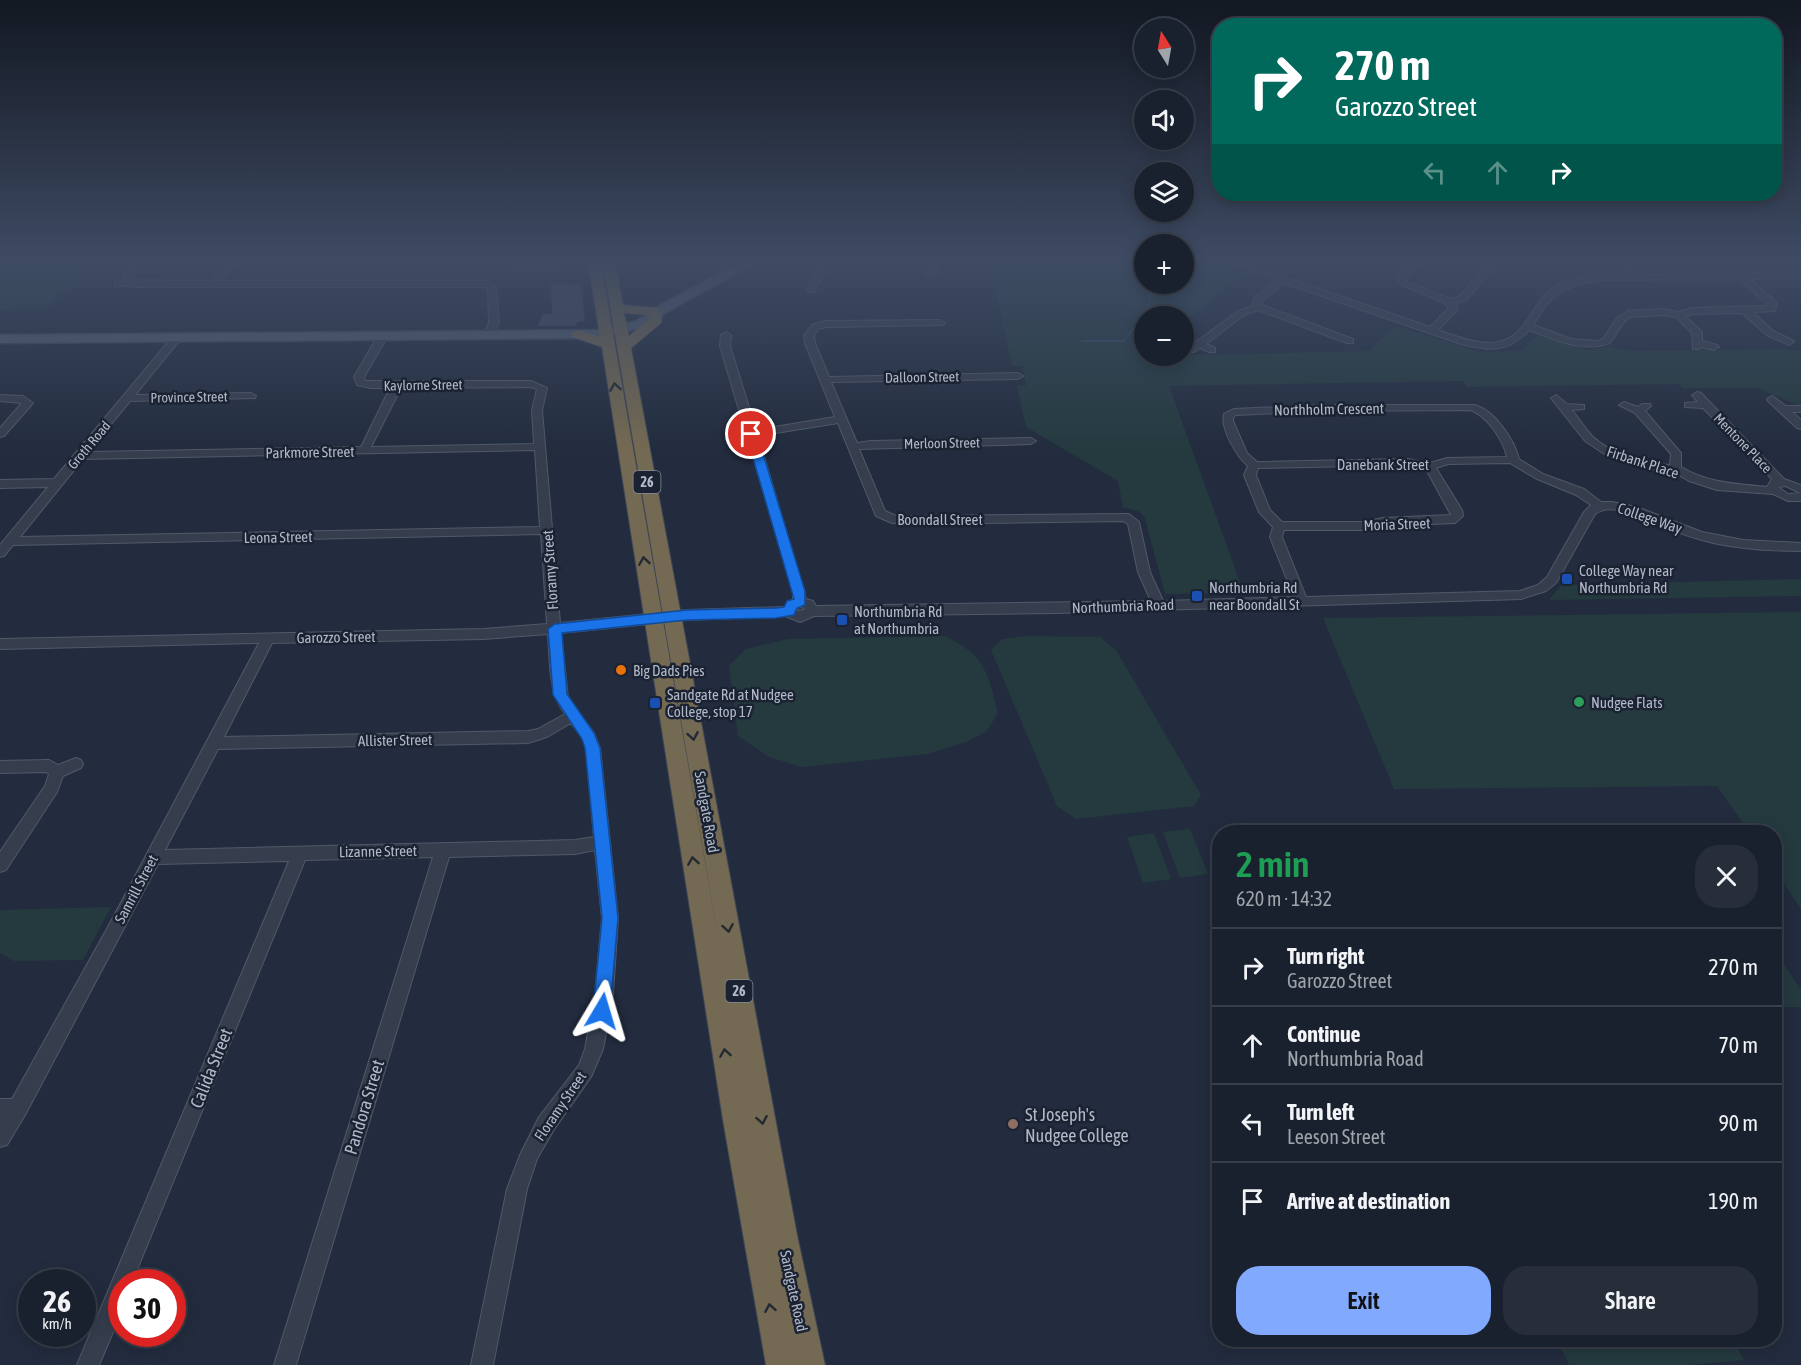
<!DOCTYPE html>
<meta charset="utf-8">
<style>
:root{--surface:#1a212e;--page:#272e3a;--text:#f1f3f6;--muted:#9fa3aa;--line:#383e4a;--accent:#81aafe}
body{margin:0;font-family:"Asap Condensed",sans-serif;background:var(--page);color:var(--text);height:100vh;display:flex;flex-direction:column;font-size:22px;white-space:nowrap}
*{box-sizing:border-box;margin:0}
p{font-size:20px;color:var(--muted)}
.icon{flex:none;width:33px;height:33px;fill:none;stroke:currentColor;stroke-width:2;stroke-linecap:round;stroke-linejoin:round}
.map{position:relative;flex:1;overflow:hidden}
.panel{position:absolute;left:1212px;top:825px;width:570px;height:522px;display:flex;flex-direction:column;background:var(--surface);border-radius:24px;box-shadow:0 3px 15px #0003,0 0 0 2px var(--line)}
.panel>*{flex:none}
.banner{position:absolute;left:1212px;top:18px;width:570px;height:183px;border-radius:24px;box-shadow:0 3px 15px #0003,0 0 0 2px var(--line);background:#00695c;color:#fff;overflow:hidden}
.needle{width:39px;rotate:349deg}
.buttons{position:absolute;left:1134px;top:18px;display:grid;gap:12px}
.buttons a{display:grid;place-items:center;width:60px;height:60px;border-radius:50%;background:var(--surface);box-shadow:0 3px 15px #0003,0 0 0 2px var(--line);font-size:30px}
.speed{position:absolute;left:18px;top:1269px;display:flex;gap:12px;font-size:30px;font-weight:700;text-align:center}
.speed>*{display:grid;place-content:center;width:78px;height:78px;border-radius:50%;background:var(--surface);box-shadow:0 3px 15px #0003,0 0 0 2px var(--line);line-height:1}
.speed small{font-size:15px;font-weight:400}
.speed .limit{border:9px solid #d22;background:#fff;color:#111}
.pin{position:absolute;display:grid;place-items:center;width:51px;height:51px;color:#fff;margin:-26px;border:3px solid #fff;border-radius:50%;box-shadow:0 2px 6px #0007}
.me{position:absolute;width:66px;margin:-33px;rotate:7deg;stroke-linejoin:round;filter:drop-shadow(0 0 4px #0008)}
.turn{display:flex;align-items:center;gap:21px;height:126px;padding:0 24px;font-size:27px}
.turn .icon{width:78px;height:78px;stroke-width:2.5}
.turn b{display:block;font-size:42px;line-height:51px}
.lanes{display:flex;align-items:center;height:57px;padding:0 24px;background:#0003;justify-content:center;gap:30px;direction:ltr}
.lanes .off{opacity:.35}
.round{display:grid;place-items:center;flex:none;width:63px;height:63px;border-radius:24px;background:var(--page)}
.summary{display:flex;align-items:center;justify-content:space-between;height:102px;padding:0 24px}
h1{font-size:36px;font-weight:600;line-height:45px;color:#1e9e55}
.cta{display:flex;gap:12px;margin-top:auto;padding:12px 24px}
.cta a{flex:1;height:69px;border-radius:24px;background:var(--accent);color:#111;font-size:24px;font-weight:600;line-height:69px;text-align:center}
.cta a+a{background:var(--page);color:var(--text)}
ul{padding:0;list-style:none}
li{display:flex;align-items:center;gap:18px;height:78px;padding:0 24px;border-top:2px solid var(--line)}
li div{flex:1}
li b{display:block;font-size:22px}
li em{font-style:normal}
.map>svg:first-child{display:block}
.green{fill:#243a3f}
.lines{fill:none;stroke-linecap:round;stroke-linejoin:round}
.stream-far1{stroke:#344666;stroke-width:2}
.stream{stroke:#344666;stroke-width:4}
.building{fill:#3d495e}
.minor-casing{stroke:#515968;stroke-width:2}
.major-casing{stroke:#3f4756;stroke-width:3}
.highway-casing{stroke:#3e4655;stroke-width:2}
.minor{fill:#363e4e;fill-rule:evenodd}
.major{fill:#535d6e;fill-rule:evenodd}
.highway{fill:#746952;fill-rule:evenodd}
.oneway{stroke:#242a35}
.route{fill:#1a73e8;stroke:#114b97;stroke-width:1.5}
.transit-dot{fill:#1a4fb4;stroke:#1b2332;stroke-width:2}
.food-dot{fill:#e8710a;stroke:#1b2332;stroke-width:2}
.leisure-dot{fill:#2e9e5b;stroke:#1b2332;stroke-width:2}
.education-dot{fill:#8d6e63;stroke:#1b2332;stroke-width:2}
.labels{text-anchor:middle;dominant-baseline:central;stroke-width:5;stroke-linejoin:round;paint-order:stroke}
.far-street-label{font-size:14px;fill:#b1b9c9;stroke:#1b2332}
.shield{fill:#1b2332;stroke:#848c9c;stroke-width:1.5}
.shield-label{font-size:14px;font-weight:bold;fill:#b1b9c9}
.street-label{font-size:15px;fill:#b1b9c9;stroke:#1b2332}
.poi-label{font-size:15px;fill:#b1b9c9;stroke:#1b2332;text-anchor:start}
.near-street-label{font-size:18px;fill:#b1b9c9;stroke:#1b2332}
.near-poi-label{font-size:18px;fill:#b1b9c9;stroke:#1b2332;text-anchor:start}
</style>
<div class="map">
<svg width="1801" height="1365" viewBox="0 0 1801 1365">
<rect width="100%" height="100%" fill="#222c3e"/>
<path class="green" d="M989,259H1144V284H1184V259H1209L1245,273L1184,322V316H1144V356L1369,351L1395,326L1480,352L1520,351L1538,335L1588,350L1610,347L1634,351L1784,349L1801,351V406L1757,388H1683L1679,384L1467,387L1463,381L1169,386L1244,593L1165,594L1145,518L1140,512L1123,507L1118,481L1026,427L1017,386L1026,385L1022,366H1012Z
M91,264L46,309L0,310V265Z
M1801,579V596L1549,600L1561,585Z
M1801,612V909L1775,870L1774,832H1749L1717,786L1394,789L1323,618Z
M945,636C986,656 987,671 998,713L987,731L966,742L927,754L802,767L769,757L738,736L729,666L746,649L788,639Z
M1025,636L1100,637L1116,650L1201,795L1194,806L1076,819L1057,806L991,650L1002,639Z
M1190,829L1208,874L1180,878L1163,832Z
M1154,833L1171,879L1143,883L1127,837Z
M111,907L83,960L14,961L0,953V910Z
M1774,949L1801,990V1007H1775Z
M1557,1340H1733L1744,1360L1692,1365H1569Z"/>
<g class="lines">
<path class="stream-far1" d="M1141,259L1144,264
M1147,316L1152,284
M1082,341H1124L1132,330L1144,322"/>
<path class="stream" d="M1515,830L1519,832"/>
</g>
<path class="building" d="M561,261L556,272L511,271L515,262Z
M551,283L581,284L585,321L577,322L576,326H538L543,314H552Z"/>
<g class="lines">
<defs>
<path id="minor" d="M139,259H148L131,277V280L211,281L229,259H238L220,281H487L496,287L499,323L492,335H486L484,333L489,323L488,288L485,287H136L127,285L115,287V283L123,281L124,275Z
M711,259H719L722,267L731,275L730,277C719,278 714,268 711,259Z
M828,259H838L825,271L814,292H808L807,290L818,268Z
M930,259H938L939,267L933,277L930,278L926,275L931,267Z
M1219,259H1232L1430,327L1448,309L1447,304L1396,282L1398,275L1413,259H1422L1405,281L1451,299L1460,296L1492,259H1501L1466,300L1456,303L1458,309L1438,330C1467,340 1500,355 1523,326C1532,314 1539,299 1551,289C1573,273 1601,274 1627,275L1613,259H1622L1637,275L1801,272V278L1750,279L1777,303L1775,311L1753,312L1773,331L1792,340L1794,342L1789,345L1767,335L1742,313L1693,314L1685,316L1702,332V341L1717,345L1719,347L1714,350L1701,347L1699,349H1693L1692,333L1676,317L1663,315L1630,317L1624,322L1610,343C1582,353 1556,340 1529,330C1508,353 1489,351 1461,344L1284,283L1262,301V305L1353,339V343H1347L1258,310L1244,315L1206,344L1215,348V352H1209L1200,348L1194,352H1188V348L1238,311L1253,306L1254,298L1277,280ZM1740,279L1767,304V306L1692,308L1679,312L1663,309L1628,311L1617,318L1603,339L1597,341L1571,339L1533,325L1546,305L1557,294L1580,283L1607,280Z
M940,320L945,323L943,325L826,327L818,329L814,335L815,343L829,377L1018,373L1023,376L1018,379L831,382L857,443L871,441L1031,438L1036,441L1031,444L859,449L885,511L894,515L910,516L1129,514L1139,522L1150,572L1163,601L1294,597L1270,537L1273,527L1259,512L1244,475L1248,466C1237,457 1220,428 1224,414L1234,409L1323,405H1475C1495,411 1514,439 1519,459L1543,474L1584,489L1601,502H1612L1637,507L1702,532L1743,540L1801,543V551C1771,551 1742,549 1713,543C1699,539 1686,536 1673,530C1654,523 1613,499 1595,514L1556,583L1546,591L1521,599L1057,613L814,616L800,622L785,616L687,620L561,633L568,698L594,733L600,748L618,918L613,994L603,1049L591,1077L553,1131L537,1159L527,1189L493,1365H471L507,1189L520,1155L539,1117L579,1065L585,1049L595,994L602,918L595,850L575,854L449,857L296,1365H274L433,857L305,860L132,1282H122V1311L99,1365H77L289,861L158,864L25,1115L7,1145L0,1147V1099H12L108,927L259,643L0,649V639L483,629L547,624L541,534L13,545L4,556L0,557V545L48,487L0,488V480L54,479L174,335L177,334L182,337L135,395L251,393L256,396L255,398L130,401L88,452L361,447L390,388H371L357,385L354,377L379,334L384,331L389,334L364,377L365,381H531L547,388L542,410L560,623L687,610L784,607L793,599V591L720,346L721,335L726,332L731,335L730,346L756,430L835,417L805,343L804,335L812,325L825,321ZM530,387L537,389L532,410L534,444L371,447L401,388ZM1470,410C1487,415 1503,440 1507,457L1447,458L1430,463L1408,459L1257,462L1247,453L1233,421V417L1236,415L1323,411ZM838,423L876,516L892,523L910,524L1123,521L1128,524L1138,572L1151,601L816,606L813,601L806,599L758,436ZM535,450L540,527L20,537L83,459ZM1510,463L1535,478L1576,495L1591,505L1584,512L1547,577L1538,585L1520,591L1306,597L1282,537L1284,530H1364L1383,526L1455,523L1463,516L1462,510L1436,468L1448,464ZM1408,465L1426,469L1451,515L1383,518L1364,522H1282L1270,510L1256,475L1258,468ZM799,607L805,608L804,610L796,611ZM548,634C550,661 548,691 565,714L538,729L528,731L224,737L272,643L483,639ZM571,723L583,739L586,748L594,837L575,840L165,850L218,749L528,743L547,737Z
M1697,392L1701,393L1784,479L1801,485V501H1788L1773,494L1717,490L1689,481L1673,472L1657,471L1606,455L1585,441L1551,398L1556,395L1567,404L1584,405V409L1572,410C1578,418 1585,428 1592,436C1610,454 1645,464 1670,465L1671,454L1635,413L1619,405L1624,402L1638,407L1642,404H1650L1651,406L1645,411L1681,453V467C1708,483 1736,484 1767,487L1772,479L1703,408L1685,407V403L1698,402L1692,395ZM1786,486L1800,493L1788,494L1778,487Z
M0,395L23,396L33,403L4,436L0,437V428L22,403L0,401Z
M1772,396L1786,406H1801V412H1792L1801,420V429L1797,428L1768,401L1767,399Z
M76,758L81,760L83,764L81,768L63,776L57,792L6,870L0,872V852L45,786L49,774L46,772L0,773V761L49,760L58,765Z"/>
<path id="major" d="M747,259H762L670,310L644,327L600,338L0,343V335L600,330L636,321L662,304Z"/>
<path id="highway" d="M588,259H600L719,942L602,259H614L623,305L657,308L662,315L661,323L631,348L797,1235L825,1365H766L723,1120L602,347L573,337L571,334L578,330L600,337ZM624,313L649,315V319L629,336Z"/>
</defs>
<use href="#minor" class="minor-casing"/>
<use href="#major" class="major-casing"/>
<use href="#highway" class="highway-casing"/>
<use href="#minor" class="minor"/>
<use href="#major" class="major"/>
<use href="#highway" class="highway"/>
</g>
<defs><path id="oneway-chevron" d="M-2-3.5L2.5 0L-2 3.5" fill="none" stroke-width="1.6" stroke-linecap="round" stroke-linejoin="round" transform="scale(1.5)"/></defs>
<g class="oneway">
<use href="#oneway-chevron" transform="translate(615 387) rotate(-99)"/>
<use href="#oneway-chevron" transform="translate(644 561) rotate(-99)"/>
<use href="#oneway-chevron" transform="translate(693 736) rotate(80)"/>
<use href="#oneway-chevron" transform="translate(693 861) rotate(-99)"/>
<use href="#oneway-chevron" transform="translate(728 928) rotate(80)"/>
<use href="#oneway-chevron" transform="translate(725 1053) rotate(-99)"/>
<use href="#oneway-chevron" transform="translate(762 1120) rotate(80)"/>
<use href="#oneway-chevron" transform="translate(770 1308) rotate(-100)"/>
</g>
<linearGradient id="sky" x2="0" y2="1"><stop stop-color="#131822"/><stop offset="0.58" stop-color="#3e4b63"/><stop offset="1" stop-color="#3e4b63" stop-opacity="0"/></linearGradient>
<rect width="1801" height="450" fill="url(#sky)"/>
<path class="route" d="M751,431L757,434L805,591V605L797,608L794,615L776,618L687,620L562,633L567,694L594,733L600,748L618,918L610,1011L608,1017L602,1019L595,1017L593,1011L602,918L585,748L582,739L553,695L548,629L555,624L687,610L776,608L784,607L787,601L794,599L746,434Z"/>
<g class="transit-dot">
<rect x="1561" y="573" width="12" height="12" rx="3"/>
<rect x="1191" y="590" width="12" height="12" rx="3"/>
<rect x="836" y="614" width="12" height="12" rx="3"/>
<rect x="649" y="697" width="12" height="12" rx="3"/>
</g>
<circle class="food-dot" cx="621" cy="670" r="6"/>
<circle class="leisure-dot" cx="1579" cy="702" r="6"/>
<circle class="education-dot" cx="1013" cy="1124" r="6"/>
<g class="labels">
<g class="far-street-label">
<text transform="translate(922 377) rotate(-1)">Dalloon Street</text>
<text transform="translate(423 385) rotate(-1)">Kaylorne Street</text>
<text transform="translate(189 397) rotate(-1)">Province Street</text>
<text transform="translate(942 443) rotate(-1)">Merloon Street</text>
<text transform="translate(1743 443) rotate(46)">Mentone Place</text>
<text transform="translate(89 445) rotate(-50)">Groth Road</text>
</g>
<g class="shield">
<rect x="633.5" y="471" width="27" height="22" rx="4.5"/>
<rect x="725.5" y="980" width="27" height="22" rx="4.5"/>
</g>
<g class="shield-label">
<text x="647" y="482">26</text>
<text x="739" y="991">26</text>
</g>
<g class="street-label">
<text transform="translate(1329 409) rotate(-1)">Northholm Crescent</text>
<text transform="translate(310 452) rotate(-1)">Parkmore Street</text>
<text transform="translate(1643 462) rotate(18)">Firbank Place</text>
<text x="1383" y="464">Danebank Street</text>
<text transform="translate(1650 518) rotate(19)">College Way</text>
<text x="940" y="519">Boondall Street</text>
<text transform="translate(1397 524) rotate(-2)">Moria Street</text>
<text transform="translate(278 537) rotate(-1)">Leona Street</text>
<text transform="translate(550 570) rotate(-94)">Floramy Street</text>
<text transform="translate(1123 606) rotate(-2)">Northumbria Road</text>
<text transform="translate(336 637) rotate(-1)">Garozzo Street</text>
<text transform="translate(395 740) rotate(-1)">Allister Street</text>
<text transform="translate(707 812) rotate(80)">Sandgate Road</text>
<text transform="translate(378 851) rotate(-1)">Lizanne Street</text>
<text transform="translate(136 889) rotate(-62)">Samrill Street</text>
<text transform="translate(560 1106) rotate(-56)">Floramy Street</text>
<text transform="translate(794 1291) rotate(78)">Sandgate Road</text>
</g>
<g class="poi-label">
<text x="1579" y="570">College Way near<tspan x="1579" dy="17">Northumbria Rd</tspan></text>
<text x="1209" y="587">Northumbria Rd<tspan x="1209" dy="17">near Boondall St</tspan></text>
<text x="854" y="611">Northumbria Rd<tspan x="854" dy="17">at Northumbria</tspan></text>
<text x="633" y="670">Big Dads Pies</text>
<text x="667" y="694">Sandgate Rd at Nudgee<tspan x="667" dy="17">College, stop 17</tspan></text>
<text x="1591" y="702">Nudgee Flats</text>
</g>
<g class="near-street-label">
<text transform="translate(211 1068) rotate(-68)">Calida Street</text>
<text transform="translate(364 1107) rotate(-73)">Pandora Street</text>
</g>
<g class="near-poi-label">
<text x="1025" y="1114">St Joseph's<tspan x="1025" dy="21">Nudgee College</tspan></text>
</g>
</g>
</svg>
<div class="buttons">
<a><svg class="needle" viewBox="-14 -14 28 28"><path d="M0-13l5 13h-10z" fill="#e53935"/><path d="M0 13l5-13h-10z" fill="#9fa3aa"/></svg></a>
<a><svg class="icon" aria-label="sound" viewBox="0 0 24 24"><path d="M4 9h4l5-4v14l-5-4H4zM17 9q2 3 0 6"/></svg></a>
<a><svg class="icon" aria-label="layers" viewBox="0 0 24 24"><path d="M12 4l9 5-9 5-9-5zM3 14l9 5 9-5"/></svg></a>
<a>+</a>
<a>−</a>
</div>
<div class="speed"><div>26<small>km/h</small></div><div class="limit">30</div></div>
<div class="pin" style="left:751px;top:434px;background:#d93025"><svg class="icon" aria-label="arrive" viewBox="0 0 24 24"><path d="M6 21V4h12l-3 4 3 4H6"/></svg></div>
<svg class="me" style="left:602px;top:1011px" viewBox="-20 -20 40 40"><path d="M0-17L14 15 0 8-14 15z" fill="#1a73e8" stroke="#fff" stroke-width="4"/></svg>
<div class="banner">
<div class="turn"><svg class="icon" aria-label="right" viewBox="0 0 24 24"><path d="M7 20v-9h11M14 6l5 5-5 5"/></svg><div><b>270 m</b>Garozzo Street</div></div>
<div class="lanes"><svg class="icon off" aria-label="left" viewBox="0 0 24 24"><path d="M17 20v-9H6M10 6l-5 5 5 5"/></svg><svg class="icon off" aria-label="ahead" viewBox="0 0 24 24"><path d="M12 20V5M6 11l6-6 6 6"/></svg><svg class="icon" aria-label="right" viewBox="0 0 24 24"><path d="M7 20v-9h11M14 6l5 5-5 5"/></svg></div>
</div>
<section class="panel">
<div class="summary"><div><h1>2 min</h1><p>620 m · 14:32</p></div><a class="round"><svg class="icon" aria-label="close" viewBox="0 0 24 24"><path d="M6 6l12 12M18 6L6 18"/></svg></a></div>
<ul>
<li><svg class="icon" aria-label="right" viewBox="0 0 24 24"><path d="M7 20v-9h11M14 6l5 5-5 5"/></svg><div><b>Turn right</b><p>Garozzo Street</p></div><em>270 m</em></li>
<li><svg class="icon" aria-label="ahead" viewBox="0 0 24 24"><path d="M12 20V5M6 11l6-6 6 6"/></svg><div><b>Continue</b><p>Northumbria Road</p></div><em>70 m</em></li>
<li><svg class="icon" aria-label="left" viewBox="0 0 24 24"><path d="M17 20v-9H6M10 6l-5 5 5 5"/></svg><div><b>Turn left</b><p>Leeson Street</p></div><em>90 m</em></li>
<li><svg class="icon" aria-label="arrive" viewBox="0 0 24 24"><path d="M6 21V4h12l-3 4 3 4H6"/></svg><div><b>Arrive at destination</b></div><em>190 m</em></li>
</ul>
<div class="cta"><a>Exit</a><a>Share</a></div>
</section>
</div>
